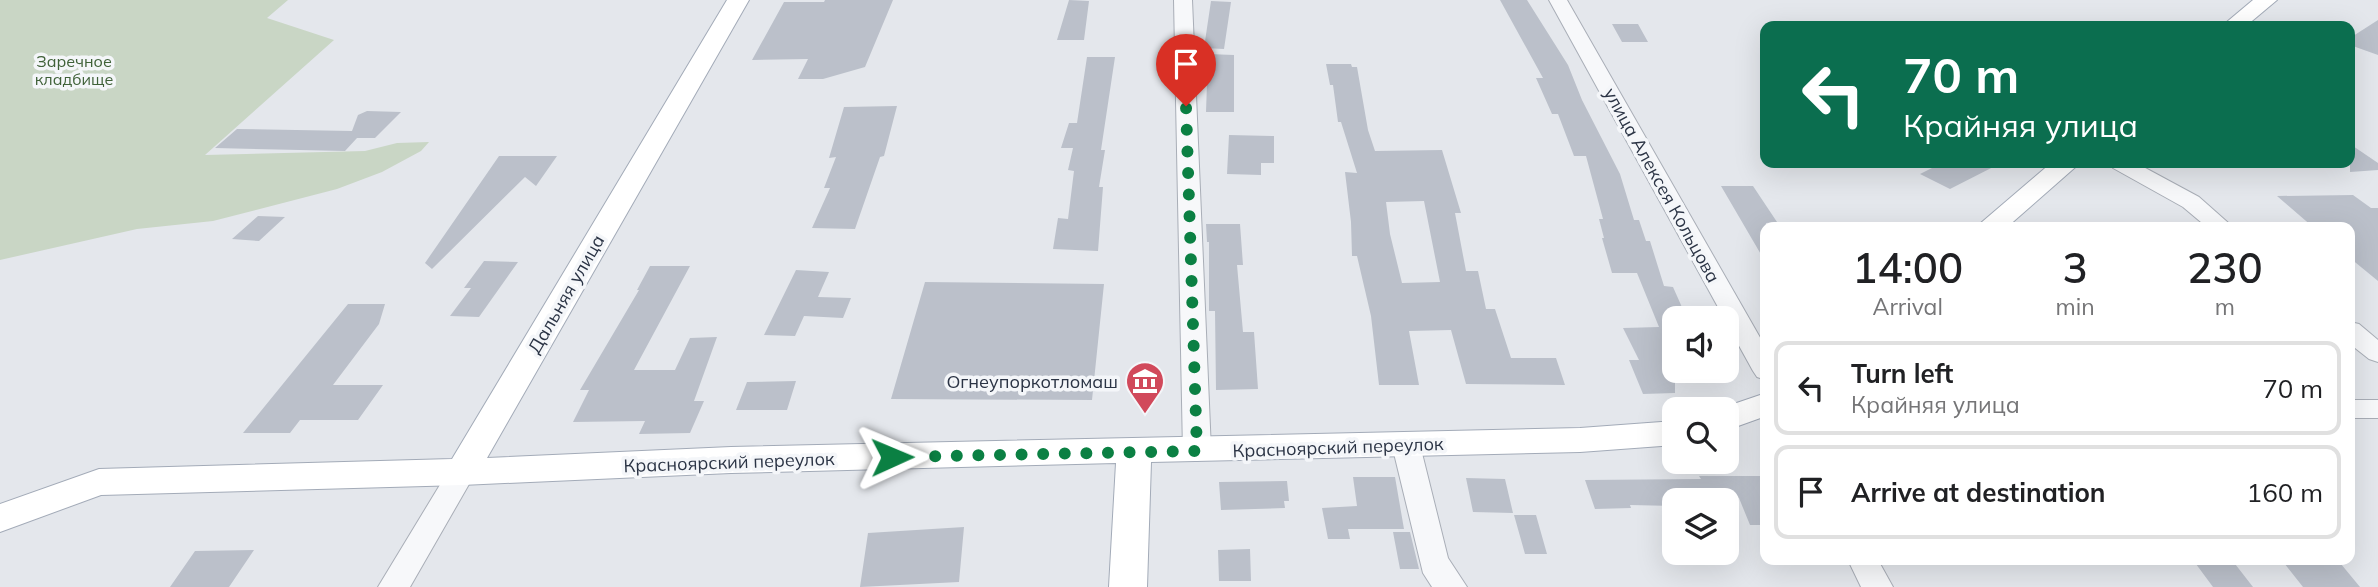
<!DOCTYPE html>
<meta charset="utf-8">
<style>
:root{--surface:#fff;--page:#f2f2f2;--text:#202124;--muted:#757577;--line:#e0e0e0}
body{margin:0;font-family:Mulish,sans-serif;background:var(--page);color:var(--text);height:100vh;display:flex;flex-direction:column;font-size:26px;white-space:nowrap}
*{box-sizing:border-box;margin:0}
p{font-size:23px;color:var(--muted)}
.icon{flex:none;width:38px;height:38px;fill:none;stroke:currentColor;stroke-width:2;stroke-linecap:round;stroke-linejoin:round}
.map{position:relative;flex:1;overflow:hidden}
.details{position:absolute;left:1760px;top:222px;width:595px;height:343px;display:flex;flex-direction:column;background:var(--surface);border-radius:14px;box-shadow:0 7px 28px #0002}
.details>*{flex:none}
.guide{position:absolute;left:1760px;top:21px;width:595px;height:147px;border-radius:14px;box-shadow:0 7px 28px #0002;background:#0b6e4f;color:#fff;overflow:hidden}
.tools{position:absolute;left:1662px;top:306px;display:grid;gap:14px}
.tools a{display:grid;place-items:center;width:77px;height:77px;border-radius:14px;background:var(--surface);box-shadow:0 7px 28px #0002;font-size:35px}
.pin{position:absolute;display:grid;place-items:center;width:60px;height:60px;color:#fff;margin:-72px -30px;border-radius:50% 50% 50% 0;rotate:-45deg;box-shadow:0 0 7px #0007}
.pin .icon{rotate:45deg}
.me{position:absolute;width:77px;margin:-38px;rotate:89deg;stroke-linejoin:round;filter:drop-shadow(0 0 5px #0008)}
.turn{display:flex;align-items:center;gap:24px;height:147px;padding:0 28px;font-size:32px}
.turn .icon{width:91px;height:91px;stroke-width:2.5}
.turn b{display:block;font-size:49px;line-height:60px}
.eta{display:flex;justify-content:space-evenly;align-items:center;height:119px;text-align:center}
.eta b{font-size:42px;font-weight:600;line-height:49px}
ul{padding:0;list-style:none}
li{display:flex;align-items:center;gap:21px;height:94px;margin:0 14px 10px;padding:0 14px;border:4px solid var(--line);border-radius:14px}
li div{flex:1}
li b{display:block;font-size:26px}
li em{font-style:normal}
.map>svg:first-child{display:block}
.green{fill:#c9d6c5}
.building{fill:#bbc0ca;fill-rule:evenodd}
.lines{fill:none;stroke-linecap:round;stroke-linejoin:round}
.minor-casing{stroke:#a9aeb7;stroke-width:2}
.major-casing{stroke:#a3abb8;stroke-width:2}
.minor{fill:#f7f8fa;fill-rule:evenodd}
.major{fill:#fff;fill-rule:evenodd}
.route{stroke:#0b8043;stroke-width:12;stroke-dasharray:0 21.6}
.labels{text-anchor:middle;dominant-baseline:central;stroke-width:7;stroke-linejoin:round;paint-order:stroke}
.far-park-label{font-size:16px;fill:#3f6138;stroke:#f4f6f9}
.street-label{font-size:18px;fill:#2b3445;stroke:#f4f6f9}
.poi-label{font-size:18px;fill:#2b3445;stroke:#f4f6f9;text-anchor:end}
</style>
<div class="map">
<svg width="2378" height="587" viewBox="0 0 2378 587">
<rect width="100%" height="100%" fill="#e4e7ec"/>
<path class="green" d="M0,0H288L267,18L334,40L205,155L365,151L397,143L429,142L421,151L382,172L337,189L213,221L137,229L0,260Z"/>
<path class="building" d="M825,0H893L865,67L823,79H798L808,59L752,60L784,2H824Z
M1069,0L1089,1L1084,40H1057Z
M1500,0H1527L1568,65L1582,100L1620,174L1634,220H1639L1646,241H1650L1664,286L1673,287L1685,314H1675V393L1643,394L1629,360H1639L1623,328L1659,327L1637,273H1612L1602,238H1604L1599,219H1603L1586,156H1574L1558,114H1552L1536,78H1543Z
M1211,1L1231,2L1224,49L1204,48Z
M2378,20V55L2350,45V38Z
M1612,24H1638L1648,42H1622Z
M1208,54L1234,55V112H1206Z
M1087,57H1115L1101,150H1105L1099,187H1103L1098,251L1053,249L1058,218L1068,219L1074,171L1068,170L1073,148H1061L1069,123H1077Z
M1326,64H1351L1352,67H1357L1368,130L1375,151L1442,150L1461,213H1455L1466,271H1478L1486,309H1495L1511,358H1556L1565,385L1466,384L1451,330L1409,331L1419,385H1379L1371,316L1357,256H1352L1351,222L1345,172L1357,173L1341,122H1338L1333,85H1330ZM1424,201L1440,282L1402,283L1390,234L1386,202Z
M897,106L884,156L880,157L855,229L812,228L830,188H824L836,157L829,158L844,107Z
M367,111L401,112L375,138H357L345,151L215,148L237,129L352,131L358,115Z
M1229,135L1274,136V163H1261V175L1227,174Z
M2350,144L2378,163V170L2350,172Z
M499,156H557L536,186L525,177L432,269L425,263Z
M1942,163H2001L1950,189L1920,174Z
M1721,186H1753L1777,222L1766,223V263Z
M2353,195L2371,208H2378V281L2350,258V226L2313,227L2277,196Z
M258,216L285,217L259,241L232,239Z
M1206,224H1240L1243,265H1237L1243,332H1254L1258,389L1216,390L1215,311H1209V242H1207Z
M484,261L518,262L479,317L450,316L471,288H464Z
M650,266H690L634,370H675L690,338L717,337L694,401H704L690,433L639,434L645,421L573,422L589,390H580L639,290H637Z
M796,270L829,272L818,297L851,298L843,318L804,316L795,336L764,335Z
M925,282L1104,284L1092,400L891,399Z
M348,304H385L379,324L333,385H383L358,420H300L290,433H243Z
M796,381L787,410H736L747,382Z
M1699,476H1766V525H1750L1739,498H1680L1681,500H1675V506L1630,505L1631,508L1595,509L1585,480L1701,479Z
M1353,477H1395L1404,529H1348L1350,539H1328L1322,508L1357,506Z
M1466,478L1505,479L1513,513L1473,512Z
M1287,481L1289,501H1284L1285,508L1221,510L1219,482Z
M1514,515H1536L1547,554H1525Z
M964,527L959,582L860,587L868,533Z
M1393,532H1410L1419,569H1400Z
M1250,549L1251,581H1219L1218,550Z
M254,550L229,587H170L195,551Z
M2193,560H2232L2253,587H2213Z
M2284,563L2341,564L2360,587H2303Z"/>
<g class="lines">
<defs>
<path id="minor" d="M1174,0H1192L1211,451L1207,458L1197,461L1187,458L1183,451Z
M1549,0H1567L1766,348V380L1757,377L1753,371L1727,324V318H1724Z
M2110,163H2136L2199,197L2234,228H2208L2183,207L2113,168Z
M2350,322L2359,324L2378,340V362L2369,359L2350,344Z
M2350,400H2378V418H2350Z
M1406,435L1416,438L1420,445L1448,558L1467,587H1432L1423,573L1392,445L1396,438Z
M462,461L472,465L476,472L410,587H378L452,465Z
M1848,560H1878L1893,587H1861Z"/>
<path id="major" d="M727,0H749L487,458L731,447L1580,428L1675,421V445L1580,452L1151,462L1147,587H1109L1116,463L731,473L462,485L101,495L0,532V504L99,469L452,459Z
M2253,0H2277L2246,26H2222Z
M2051,163H2080L2006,228H1975Z
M1766,393V416L1727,430V410H1716Z"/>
</defs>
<use href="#minor" class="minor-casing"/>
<use href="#major" class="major-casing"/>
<use href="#minor" class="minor"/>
<use href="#major" class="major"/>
</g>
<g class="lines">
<path class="route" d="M892,457L1197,451L1186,106"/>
</g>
<defs>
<symbol id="museum-pin" viewBox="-11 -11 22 30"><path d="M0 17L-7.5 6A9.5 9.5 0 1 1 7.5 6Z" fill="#d1495b" stroke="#f4f6f9"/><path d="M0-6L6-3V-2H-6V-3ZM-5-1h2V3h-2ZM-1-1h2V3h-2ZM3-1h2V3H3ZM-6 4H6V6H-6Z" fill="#fff"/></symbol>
</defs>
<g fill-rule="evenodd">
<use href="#museum-pin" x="1123" y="359" width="44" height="60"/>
</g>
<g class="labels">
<g class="far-park-label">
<text x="74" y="61">Заречное<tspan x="74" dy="18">кладбище</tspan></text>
</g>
<g class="street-label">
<text transform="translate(1662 185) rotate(61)">улица Алексея Кольцова</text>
<text transform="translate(566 294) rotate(-60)">Дальняя улица</text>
<text transform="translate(1338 447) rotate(-2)">Красноярский переулок</text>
<text transform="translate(729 462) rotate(-2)">Красноярский переулок</text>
</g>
<g class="poi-label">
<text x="1118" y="381">Огнеупоркотломаш</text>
</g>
</g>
</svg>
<div class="tools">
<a><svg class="icon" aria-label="sound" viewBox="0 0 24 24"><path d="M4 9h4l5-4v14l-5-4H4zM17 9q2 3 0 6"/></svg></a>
<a><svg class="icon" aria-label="search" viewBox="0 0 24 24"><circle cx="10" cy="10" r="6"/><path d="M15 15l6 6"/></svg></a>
<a><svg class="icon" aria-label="layers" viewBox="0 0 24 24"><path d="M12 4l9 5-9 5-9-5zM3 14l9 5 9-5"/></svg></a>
</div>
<div class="pin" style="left:1186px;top:106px;background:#d93025"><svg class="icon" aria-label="arrive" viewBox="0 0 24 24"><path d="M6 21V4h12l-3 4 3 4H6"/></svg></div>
<svg class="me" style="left:892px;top:457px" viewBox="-20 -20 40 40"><path d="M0-17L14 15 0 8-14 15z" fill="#0b8043" stroke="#fff" stroke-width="4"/></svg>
<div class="guide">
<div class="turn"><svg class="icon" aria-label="left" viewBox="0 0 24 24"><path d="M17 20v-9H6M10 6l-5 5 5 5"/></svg><div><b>70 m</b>Крайняя улица</div></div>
</div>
<section class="details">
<div class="eta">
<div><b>14:00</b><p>Arrival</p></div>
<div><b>3</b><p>min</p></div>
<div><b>230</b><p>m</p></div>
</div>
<ul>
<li><svg class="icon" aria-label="left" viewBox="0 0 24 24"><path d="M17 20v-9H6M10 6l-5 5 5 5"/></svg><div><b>Turn left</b><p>Крайняя улица</p></div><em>70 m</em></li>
<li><svg class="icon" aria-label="arrive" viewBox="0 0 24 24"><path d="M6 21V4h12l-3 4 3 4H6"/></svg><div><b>Arrive at destination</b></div><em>160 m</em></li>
</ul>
</section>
</div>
